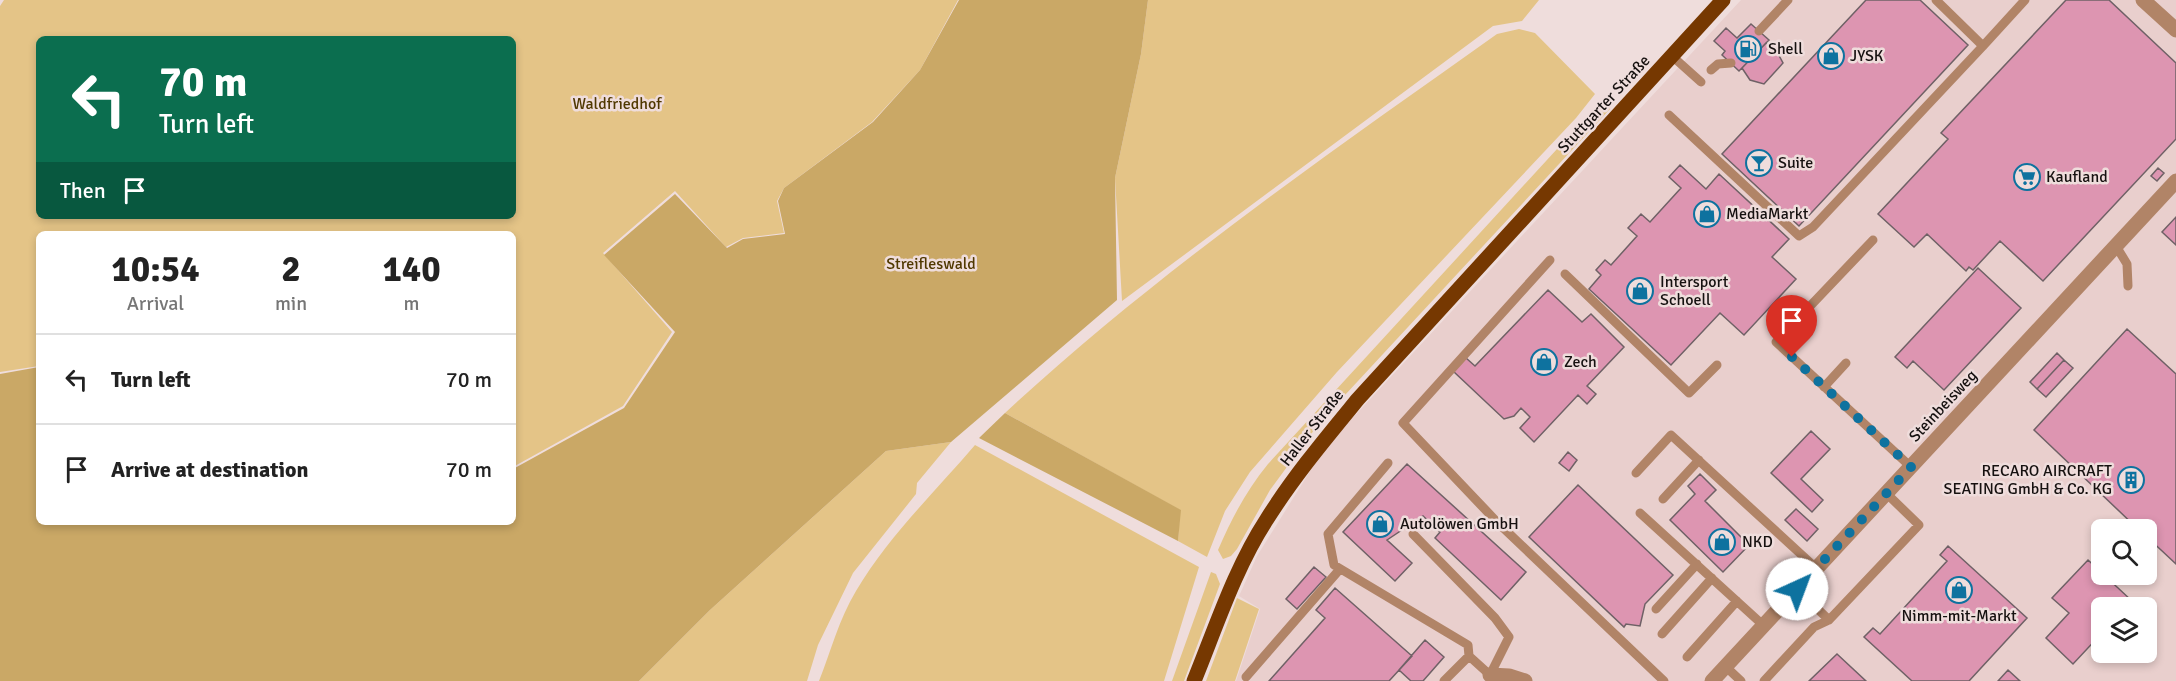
<!DOCTYPE html>
<meta charset="utf-8">
<style>
:root{--surface:#fff;--page:#f6f6f6;--text:#222;--muted:#767676;--line:#e0e0e0}
body{margin:0;font-family:Signika,sans-serif;background:var(--page);color:var(--text);height:100vh;display:flex;flex-direction:column;font-size:22px;white-space:nowrap}
*{box-sizing:border-box;margin:0}
p{font-size:20px;color:var(--muted)}
.icon{flex:none;width:33px;height:33px;fill:none;stroke:currentColor;stroke-width:2;stroke-linecap:round;stroke-linejoin:round}
.map{position:relative;flex:1;overflow:hidden}
.side{position:absolute;left:36px;top:231px;width:480px;height:294px;display:flex;flex-direction:column;background:var(--surface);border-radius:9px;box-shadow:0 3px 9px #0003}
.side>*{flex:none}
.top-card{position:absolute;left:36px;top:36px;width:480px;height:183px;border-radius:9px;box-shadow:0 3px 9px #0003;background:#0b6e4f;color:#fff;overflow:hidden}
.controls{position:absolute;left:2091px;top:519px;display:grid;gap:12px}
.controls a{display:grid;place-items:center;width:66px;height:66px;border-radius:9px;background:var(--surface);box-shadow:0 3px 9px #0003;font-size:30px}
.pin{position:absolute;display:grid;place-items:center;width:51px;height:51px;color:#fff;margin:-62px -26px;border-radius:50% 50% 50% 0;rotate:-45deg;box-shadow:0 0 6px #0007}
.pin .icon{rotate:45deg}
.me{position:absolute;width:66px;margin:-33px;rotate:43deg;stroke-linejoin:round;filter:drop-shadow(0 0 4px #0008)}
.turn{display:flex;align-items:center;gap:21px;height:126px;padding:0 24px;font-size:27px}
.turn .icon{width:78px;height:78px;stroke-width:2.5}
.turn b{display:block;font-size:42px;line-height:51px}
.then{display:flex;align-items:center;height:57px;padding:0 24px;background:#0003;gap:12px;font-size:22px}
.eta{display:flex;justify-content:space-evenly;align-items:center;height:102px;text-align:center}
.eta b{font-size:36px;font-weight:800;line-height:42px}
ul{padding:0;list-style:none}
li{display:flex;align-items:center;gap:18px;height:90px;padding:0 24px;border-top:2px solid var(--line)}
li div{flex:1}
li b{display:block;font-size:22px}
li em{font-style:normal}
.map>svg:first-child{display:block}
.built{fill:#e9cfcd;fill-rule:evenodd}
.green{fill:#e4c487;fill-rule:evenodd}
.forest{fill:#caa866}
.building{fill:#dd95b1;stroke:#6f6166;stroke-width:1.5}
.lines{fill:none;stroke-linecap:round;stroke-linejoin:round}
.service{stroke:#b18467;stroke-width:9}
.minor{stroke:#b18467;stroke-width:15}
.primary{stroke:#763801;stroke-width:15}
.route{stroke:#0e729f;stroke-width:10;stroke-dasharray:0 18}
.labels{text-anchor:middle;dominant-baseline:central;stroke-width:5;stroke-linejoin:round;paint-order:stroke}
.poi-label{font-size:16px;fill:#161110;stroke:#efdddc;text-anchor:start}
.park-label{font-size:16px;fill:#503800;stroke:#efdddc}
.street-label{font-size:16px;fill:#161110;stroke:#efdddc}
</style>
<div class="map">
<svg width="2176" height="681" viewBox="0 0 2176 681">
<rect width="100%" height="100%" fill="#efdddc"/>
<path class="built" d="M1741,0H2176V681H1236L1260,609L1239,596L1257,556L1312,468L1346,425ZM2102,530H2146V574H2102ZM2102,608H2146V652H2102Z"/>
<path class="green" d="M4,0H958L920,70L872,122L784,188L777,201L784,233L743,238L726,247L675,191L603,253L672,332L623,406L513,467V234H39V366L0,372V6ZM39,39H513V216H39Z
M1148,0H1539L1522,21L1493,26L1122,301L1115,178L1141,54Z
M1519,29L1535,33L1595,94L1576,118L1337,372L1250,472L1225,511L1207,557L1178,541L1180,510L1005,413C1157,272 1328,154 1497,34Z
M1602,100L1610,109L1320,422L1270,490L1237,549L1231,556L1223,559L1218,550C1232,518 1246,491 1268,464Z
M951,442L917,483L916,494L853,573L818,645L807,681H639L710,610L886,451Z
M975,445L1199,567L1164,681H819C831,651 839,619 856,591C888,537 934,493 975,445Z
M1211,572L1216,574L1220,584L1184,681H1172Z
M1237,598L1259,609L1235,681H1206Z"/>
<path class="forest" d="M959,0H1148L1141,54L1115,178L1117,300L951,442L886,451L710,610L639,681H0V374L39,367V522H513V469L624,408L675,332L604,255L675,194L727,248L743,239L785,234L778,201L784,188L873,122L920,70Z
M1005,413L1181,510L1178,541L979,438Z"/>
<path class="building" d="M1866,0H1920L1968,45L1799,226L1722,154Z
M2066,0H2109L2176,63V139L2043,281L2000,241L1973,270L1969,267L1966,271L1927,234L1914,247L1878,214L1948,139L1941,133Z
M1751,24L1769,40L1739,71L1722,55L1725,51L1714,41L1726,28L1737,38Z
M1766,43L1776,50L1783,63L1764,84L1750,80L1742,68Z
M1680,165L1706,189L1719,174L1789,239L1772,257L1796,279L1744,335L1720,313L1671,365L1589,289L1601,275L1596,270L1605,260L1611,265L1637,236L1628,228L1641,214L1650,222L1681,188L1669,177Z
M2158,168L2164,173L2157,181L2151,176Z
M2176,217V245L2162,232Z
M1978,268L2021,308L1944,390L1913,361L1907,368L1895,357Z
M1548,290L1582,322L1591,314L1624,347L1587,386L1596,394L1587,404L1578,395L1534,442L1520,428L1530,417L1521,408L1514,416L1504,419L1453,371L1466,358L1475,366Z
M2127,329L2176,374V564L2146,536V530H2139L2034,430Z
M2057,353L2064,360L2037,389L2030,382Z
M2064,360L2073,368L2046,397L2037,389Z
M1811,431L1830,449L1801,479L1823,500L1812,512L1771,473Z
M1568,452L1577,460L1569,471L1559,463Z
M1407,464L1526,572L1501,600L1435,538L1440,532L1423,516L1387,540L1412,563L1395,581L1343,532Z
M1700,474L1716,490L1705,501L1749,545L1723,572L1670,520L1695,494L1688,486Z
M1578,485L1673,575L1645,604L1640,626L1626,624L1624,627L1529,537Z
M1796,509L1818,529L1807,541L1785,520Z
M1948,546L2027,618L1969,681H1912L1864,637L1873,628L1880,634L1947,561L1940,555Z
M2088,560L2132,601L2126,608H2102V633L2073,664L2046,638L2069,613L2052,598Z
M1314,567L1326,577L1297,609L1286,599Z
M1335,588L1412,656L1389,681H1269L1325,618L1316,610Z
M1425,640L1444,657L1423,681H1411L1399,670Z
M1837,654L1866,681H1809Z
M2008,670L2020,681H1998Z"/>
<g class="lines">
<path class="service" d="M1936,0L1983,46L2025,0
M1759,31L1788,0
M1672,56L1701,82
M1711,70L1718,64L1731,63
M1669,115L1799,236L1813,227L1983,46
M1873,240L1776,342L1911,467
M2116,246L2127,264L2128,286
M1550,260L1403,423L1497,522L1664,681
M1565,274L1689,393L1717,365
M1824,387L1846,363
M1388,463L1328,534L1334,565L1468,645L1469,656
M1636,473L1671,435L1816,568
M1663,499L1699,460
M1640,513L1763,625
M1413,534L1495,618L1509,637L1490,675L1469,656L1444,681
M1797,589L1829,620L1919,525L1886,493
M1656,609L1697,564
M1662,634L1712,578
M1687,657L1737,601
M1725,666L1741,681
M1246,677L1340,569
M1764,681L1814,627L1829,620"/>
<path class="minor" d="M2143,0L2176,30
M1490,675L1509,676L1525,681
M1712,681L2176,181"/>
<path class="primary" d="M1194,681C1216,627 1235,568 1267,519C1294,476 1326,438 1358,399L1723,0"/>
</g>
<g class="lines">
<path class="route" d="M1792,357L1911,467L1797,589"/>
</g>
<defs>
<symbol id="fuel-ring" viewBox="-11 -11 22 22"><circle r="9.5" fill="#efdddc" stroke="#0e729f" stroke-width="1.5"/><path d="M-5.5-6h7V0h2V4h1.3V-2.5L3-4.5l.8-.8L6-3V5H2.5V1h-1V6h-7ZM-4.2-4.7v3.2H.2V-4.7Z" fill="#0e729f"/></symbol>
<symbol id="shop-ring" viewBox="-11 -11 22 22"><circle r="9.5" fill="#efdddc" stroke="#0e729f" stroke-width="1.5"/><path d="M-5-2.5h2.3a2.7 3.5 0 0 1 5.4 0H5L5.5 6h-11ZM-1.5-2.5h3a1.5 2.3 0 0 0-3 0Z" fill="#0e729f"/></symbol>
<symbol id="bar-ring" viewBox="-11 -11 22 22"><circle r="9.5" fill="#efdddc" stroke="#0e729f" stroke-width="1.5"/><path d="M-6-5H6L.8 .8V4.5H3.5V6h-7V4.5H-.8V.8Z" fill="#0e729f"/></symbol>
<symbol id="supermarket-ring" viewBox="-11 -11 22 22"><circle r="9.5" fill="#efdddc" stroke="#0e729f" stroke-width="1.5"/><path d="M-6-5.5h2.5l.6 2H6L4.5 2H-2.5L-4.4-4H-6ZM-1.5 3.2a1.3 1.3 0 1 0 .1 0ZM3 3.2a1.3 1.3 0 1 0 .1 0Z" fill="#0e729f"/></symbol>
<symbol id="building-ring" viewBox="-11 -11 22 22"><circle r="9.5" fill="#efdddc" stroke="#0e729f" stroke-width="1.5"/><path d="M-4-6H4V6H1V3H-1V6H-4ZM-2.5-4.3h1.7v1.8h-1.7ZM.8-4.3h1.7v1.8H.8ZM-2.5-1h1.7V.8h-1.7ZM.8-1h1.7V.8H.8Z" fill="#0e729f"/></symbol>
</defs>
<g fill-rule="evenodd">
<use href="#fuel-ring" x="1733" y="34" width="30" height="30"/>
<use href="#shop-ring" x="1816" y="41" width="30" height="30"/>
<use href="#bar-ring" x="1744" y="148" width="30" height="30"/>
<use href="#supermarket-ring" x="2012" y="162" width="30" height="30"/>
<use href="#shop-ring" x="1692" y="199" width="30" height="30"/>
<use href="#shop-ring" x="1625" y="276" width="30" height="30"/>
<use href="#shop-ring" x="1529" y="347" width="30" height="30"/>
<use href="#building-ring" x="2116" y="465" width="30" height="30"/>
<use href="#shop-ring" x="1365" y="509" width="30" height="30"/>
<use href="#shop-ring" x="1707" y="527" width="30" height="30"/>
<use href="#shop-ring" x="1944" y="575" width="30" height="30"/>
</g>
<g class="labels">
<g class="poi-label">
<text x="1768" y="49">Shell</text>
<text x="1850" y="56">JYSK</text>
<text x="1778" y="163">Suite</text>
<text x="2046" y="177">Kaufland</text>
<text x="1726" y="214">MediaMarkt</text>
<text x="1660" y="282">Intersport<tspan x="1660" dy="18">Schoell</tspan></text>
<text x="1564" y="362">Zech</text>
<text x="2112" y="471" text-anchor="end">RECARO AIRCRAFT<tspan x="2112" dy="18">SEATING GmbH &amp; Co. KG</tspan></text>
<text x="1400" y="524">Autolöwen GmbH</text>
<text x="1742" y="542">NKD</text>
<text x="1959" y="616" text-anchor="middle">Nimm-mit-Markt</text>
</g>
<g class="park-label">
<text x="617" y="104">Waldfriedhof</text>
<text x="931" y="264">Streifleswald</text>
</g>
<g class="street-label">
<text transform="translate(1604 104) rotate(-47)">Stuttgarter Straße</text>
<text transform="translate(1943 406) rotate(-47)">Steinbeisweg</text>
<text transform="translate(1312 428) rotate(-52)">Haller Straße</text>
</g>
</g>
</svg>
<div class="controls">
<a><svg class="icon" aria-label="search" viewBox="0 0 24 24"><circle cx="10" cy="10" r="6"/><path d="M15 15l6 6"/></svg></a>
<a><svg class="icon" aria-label="layers" viewBox="0 0 24 24"><path d="M12 4l9 5-9 5-9-5zM3 14l9 5 9-5"/></svg></a>
</div>
<div class="pin" style="left:1792px;top:357px;background:#d93025"><svg class="icon" aria-label="arrive" viewBox="0 0 24 24"><path d="M6 21V4h12l-3 4 3 4H6"/></svg></div>
<svg class="me" style="left:1797px;top:589px" viewBox="-20 -20 40 40"><circle r="19" fill="#fff"/><path d="M0-13L10 11 0 6-10 11z" fill="#0e729f"/></svg>
<div class="top-card">
<div class="turn"><svg class="icon" aria-label="left" viewBox="0 0 24 24"><path d="M17 20v-9H6M10 6l-5 5 5 5"/></svg><div><b>70 m</b>Turn left</div></div>
<div class="then">Then<svg class="icon" aria-label="arrive" viewBox="0 0 24 24"><path d="M6 21V4h12l-3 4 3 4H6"/></svg></div>
</div>
<section class="side">
<div class="eta">
<div><b>10:54</b><p>Arrival</p></div>
<div><b>2</b><p>min</p></div>
<div><b>140</b><p>m</p></div>
</div>
<ul>
<li><svg class="icon" aria-label="left" viewBox="0 0 24 24"><path d="M17 20v-9H6M10 6l-5 5 5 5"/></svg><div><b>Turn left</b></div><em>70 m</em></li>
<li><svg class="icon" aria-label="arrive" viewBox="0 0 24 24"><path d="M6 21V4h12l-3 4 3 4H6"/></svg><div><b>Arrive at destination</b></div><em>70 m</em></li>
</ul>
</section>
</div>
